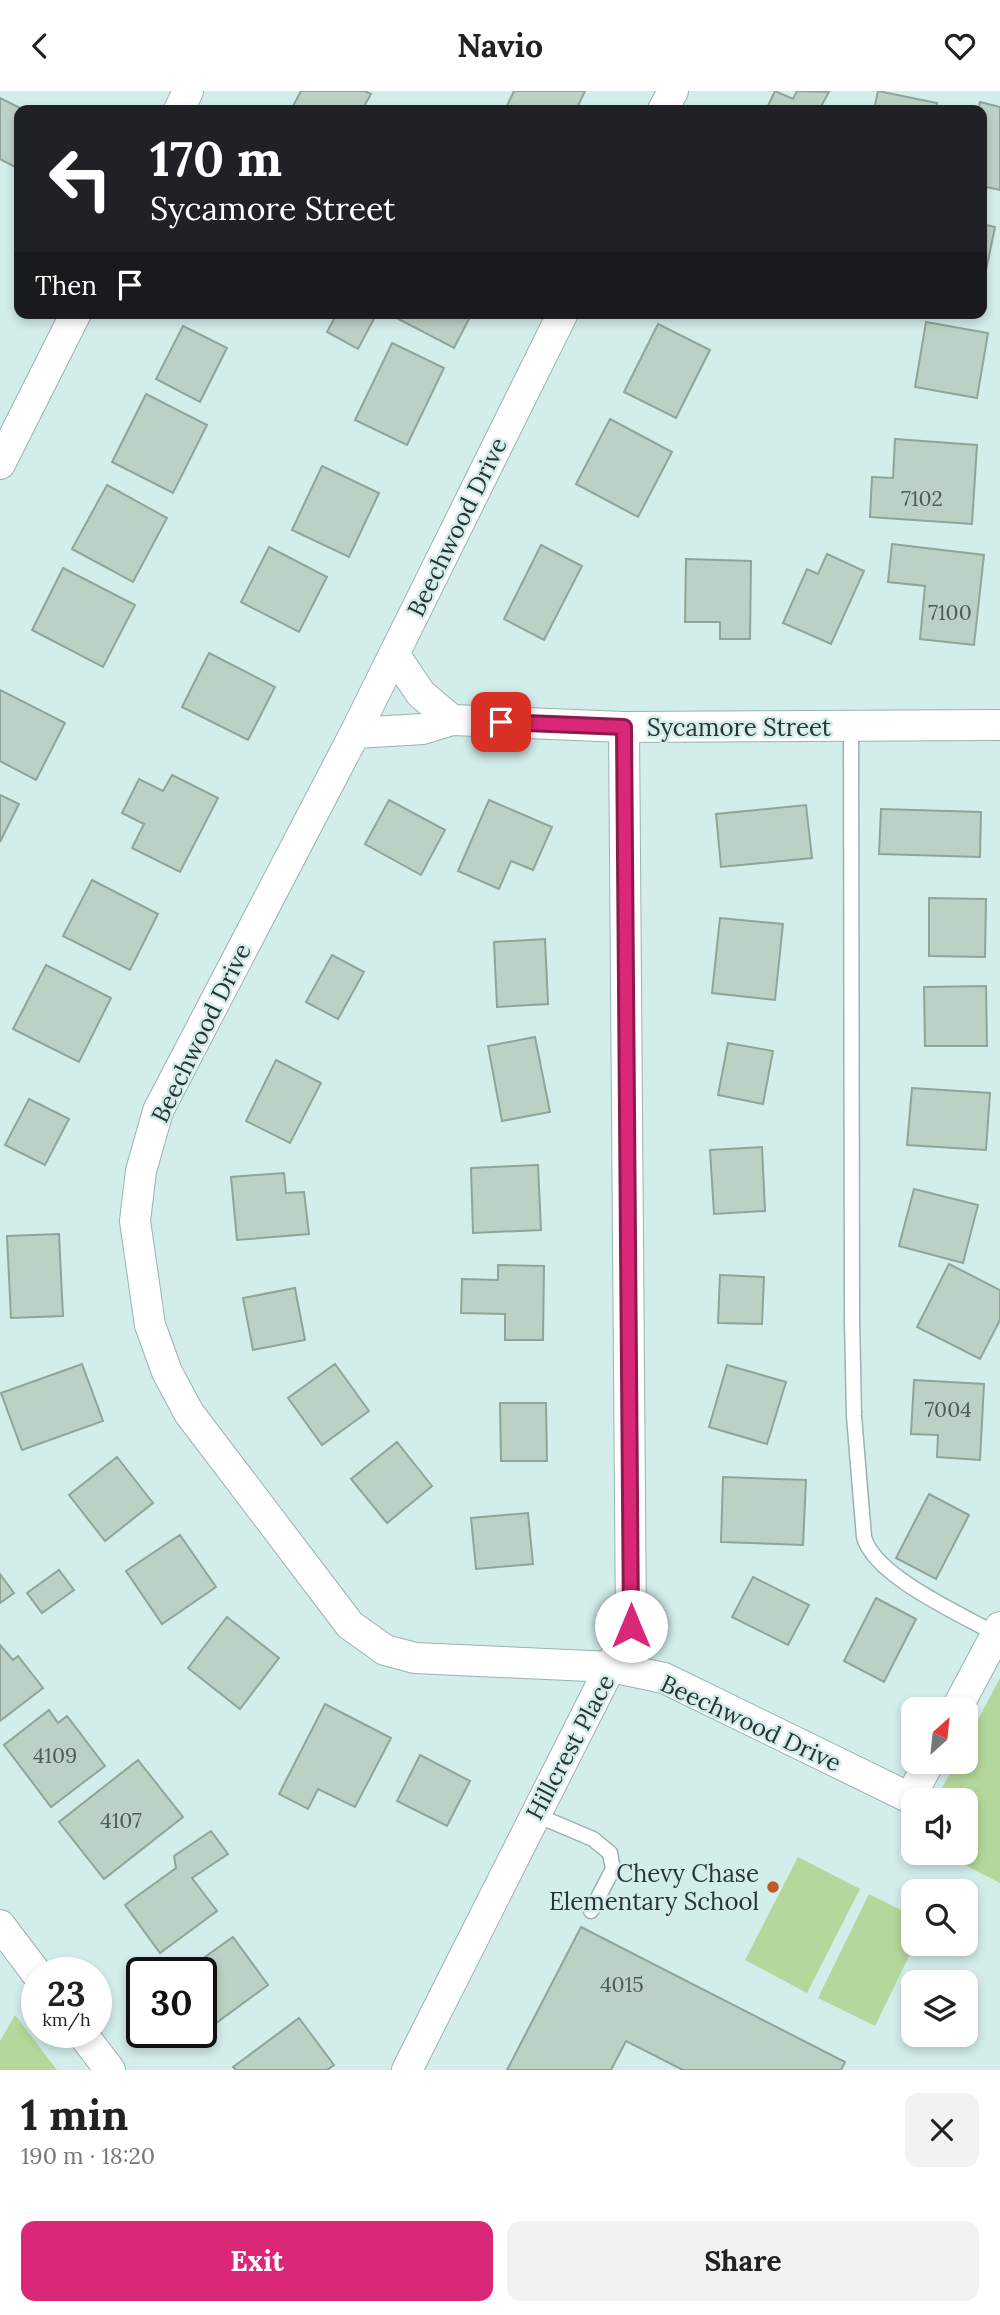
<!DOCTYPE html>
<meta charset="utf-8">
<style>
:root{--surface:#fff;--page:#f2f2f2;--text:#222;--muted:#767676;--accent:#db2777}
body{margin:0;font-family:Lora,serif;background:var(--page);color:var(--text);height:100vh;display:flex;flex-direction:column;font-size:26px;white-space:nowrap}
*{box-sizing:border-box;margin:0}
p{font-size:23px;color:var(--muted)}
.icon{flex:none;width:38px;height:38px;fill:none;stroke:currentColor;stroke-width:2;stroke-linecap:round;stroke-linejoin:round}
.map{position:relative;height:1979px;overflow:hidden}
.side{display:flex;flex-direction:column;background:var(--surface);flex:1}
.side>*{flex:none}
.banner{position:absolute;left:14px;top:14px;width:973px;height:214px;border-radius:14px;box-shadow:0 4px 10px #0003;background:#202124;color:#fff;overflow:hidden}
.needle{width:46px;rotate:27deg}
.tools{position:absolute;left:901px;top:1606px;display:grid;gap:14px}
.tools a{display:grid;place-items:center;width:77px;height:77px;border-radius:14px;background:var(--surface);box-shadow:0 4px 10px #0003;font-size:35px}
.speed{position:absolute;left:21px;top:1866px;display:flex;gap:14px;font-size:35px;font-weight:700;text-align:center}
.speed>*{display:grid;place-content:center;width:91px;height:91px;border-radius:50%;background:var(--surface);box-shadow:0 4px 10px #0003;line-height:1}
.speed small{font-size:18px;font-weight:400}
.speed .limit{border:4px solid #111;border-radius:10px;background:#fff;color:#111}
.pin{position:absolute;display:grid;place-items:center;width:60px;height:60px;color:#fff;margin:-30px;border-radius:14px;box-shadow:0 4px 10px #0006}
.me{position:absolute;width:77px;margin:-38px;rotate:0deg;stroke-linejoin:round;filter:drop-shadow(0 0 5px #0008)}
.turn{display:flex;align-items:center;gap:24px;height:147px;padding:0 21px;font-size:32px}
.turn .icon{width:91px;height:91px;stroke-width:2.5}
.turn b{display:block;font-size:49px;line-height:60px}
.then{display:flex;align-items:center;height:66px;padding:0 21px;background:#0003;gap:14px;font-size:26px}
.round{display:grid;place-items:center;flex:none;width:74px;height:74px;border-radius:14px;background:var(--page)}
.headline{display:flex;align-items:center;justify-content:space-between;height:119px;padding:0 21px}
h1{font-size:42px;font-weight:700;line-height:52px}
.button{display:flex;gap:14px;margin-top:auto;padding:14px 21px}
.button a{flex:1;height:80px;border-radius:14px;background:var(--accent);color:#fff;font-size:28px;font-weight:700;line-height:80px;text-align:center}
.button a+a{background:var(--page);color:var(--text)}
header{display:flex;justify-content:space-between;align-items:center;height:91px;padding:0 21px;background:var(--surface);font-size:32px;font-weight:700}
.map>svg:first-child{display:block}
.green{fill:#b4d89b}
.building{fill:#bcd1c5;stroke:#90a499;stroke-width:2}
.lines{fill:none;stroke-linecap:round;stroke-linejoin:round}
.lane-casing{stroke:#99b3b1;stroke-width:17}
.street-casing{stroke:#99b3b1;stroke-width:32}
.lane{stroke:#fff;stroke-width:14}
.street{stroke:#fff;stroke-width:30}
.route-casing{stroke:#8e194d;stroke-width:18}
.route{stroke:#db2777;stroke-width:12}
.poi-dot{fill:#be5a24;stroke:#d3edeb;stroke-width:2.5}
.labels{text-anchor:middle;dominant-baseline:central;stroke-width:5;stroke-linejoin:round;paint-order:stroke}
.number-label{font-size:21px;fill:#4e5b58}
.street-label{font-size:24px;fill:#293433;stroke:#d3edeb}
.poi-label{font-size:24px;fill:#293433;stroke:#d3edeb;text-anchor:end}
</style>
<header><svg class="icon" aria-label="back" viewBox="0 0 24 24"><path d="M15 5l-7 7 7 7"/></svg>Navio<svg class="icon" aria-label="heart" viewBox="0 0 24 24"><path d="M12 20l-8-8c-3-5 5-10 8-4 3-6 11-1 8 4z"/></svg></header>
<div class="map">
<svg width="1000" height="1979" viewBox="0 0 1000 1979">
<rect width="100%" height="100%" fill="#d3edeb"/>
<path class="green" d="M1000,1587V1792L941,1762H966V1710H935L956,1671H966V1651Z
M798,1766L860,1798L807,1902L745,1869Z
M869,1803L913,1825L915,1853L875,1935L818,1907Z
M15,1924L57,1979H0V1950Z"/>
<path class="building" d="M301,0H365L371,3L362,19H291Z
M514,0H585L576,19H505Z
M775,0L793,8L797,0L829,1L819,19H766Z
M878,0L937,12L936,19H874Z
M0,7L24,19H19V78L0,68Z
M980,11L1000,16V99L982,95V19H978Z
M982,133L995,136L982,199Z
M337,222H377L358,258L327,241Z
M387,222H472L454,257Z
M926,231L988,242L977,307L915,296Z
M658,233L710,259L676,327L624,301Z
M183,235L227,257L200,311L156,288Z
M392,252L444,277L407,354L355,329Z
M146,303L207,334L173,402L112,371Z
M610,328L672,361L638,426L576,393Z
M895,348L977,354L972,433L870,426L872,386L893,387Z
M322,375L379,402L349,466L292,439Z
M107,394L167,427L133,491L72,458Z
M892,453L984,464L974,554L920,548L925,495L888,491Z
M541,454L582,475L544,549L504,528Z
M269,456L327,486L299,541L241,511Z
M827,463L864,480L831,553L783,532L807,478L818,483Z
M686,468L751,470L750,548H720V531H685Z
M63,477L135,514L103,576L32,539Z
M209,562L275,596L248,649L182,616Z
M0,599L65,632L36,689L0,670Z
M172,684L218,707L180,781L132,757L144,733L122,722L139,688L163,700Z
M0,704L19,713L0,751Z
M389,709L445,739L421,784L365,753Z
M489,709L552,736L533,779L511,770L499,798L458,780Z
M806,714L812,767L721,776L716,723Z
M881,718L981,721L980,766L879,763Z
M92,789L158,823L130,879L63,845Z
M929,807L986,808L985,866L929,865Z
M720,827L783,833L775,909L712,902Z
M545,848L548,913L497,916L494,851Z
M332,864L364,881L338,928L306,911Z
M46,874L111,907L79,971L13,938Z
M986,895L987,955H925L924,896Z
M535,946L550,1021L502,1030L488,955Z
M728,952L773,960L763,1013L718,1004Z
M276,969L321,992L290,1052L246,1030Z
M912,997L990,1002L986,1059L907,1054Z
M29,1008L69,1028L45,1074L5,1054Z
M762,1056L765,1120L714,1123L710,1059Z
M538,1074L541,1139L473,1142L471,1077Z
M284,1082L286,1102L304,1101L309,1143L237,1149L231,1086Z
M914,1098L978,1114L963,1172L899,1155Z
M59,1143L63,1225L11,1227L7,1145Z
M949,1173L1000,1199V1229L980,1268L917,1236Z
M498,1174L544,1175L543,1249H505V1223L461,1222L462,1188L498,1189Z
M720,1184L764,1186L762,1233L718,1232Z
M295,1197L305,1249L253,1259L243,1207Z
M82,1273L103,1330L22,1359L1,1302Z
M335,1273L369,1320L322,1354L288,1307Z
M727,1274L786,1291L767,1353L709,1336Z
M914,1289L984,1293L980,1369L937,1366L938,1344L911,1343Z
M500,1312H546L547,1370H501Z
M397,1351L432,1395L387,1432L351,1388Z
M117,1366L153,1412L105,1450L69,1404Z
M723,1386L806,1389L803,1454L721,1451Z
M929,1403L969,1424L936,1488L896,1467Z
M528,1422L533,1473L476,1478L471,1427Z
M180,1444L216,1496L162,1533L126,1480Z
M59,1479L74,1499L42,1522L27,1502Z
M0,1483L14,1502L0,1512Z
M753,1486L809,1514L788,1554L732,1526Z
M876,1507L916,1528L884,1591L844,1570Z
M227,1526L279,1567L240,1618L188,1577Z
M0,1554L13,1569L18,1565L43,1597L0,1630Z
M325,1613L391,1647L355,1716L318,1698L308,1718L279,1703Z
M49,1619L58,1632L67,1625L105,1675L51,1716L4,1654Z
M420,1664L470,1690L447,1735L397,1710Z
M138,1669L183,1726L104,1788L59,1731Z
M211,1740L228,1763L192,1787L217,1820L160,1862L125,1814L176,1777L174,1765Z
M581,1836L845,1971L841,1979H683L626,1950L611,1979H507Z
M233,1846L268,1894L212,1935L201,1921V1881H184Z
M299,1927L334,1974L327,1979H236L233,1976Z"/>
<g class="lines">
<defs>
<path id="lane" d="M851,636L852,1228L854,1325L864,1446C874,1485 962,1524 996,1543
M534,1723L593,1748L610,1762L613,1778L591,1820"/>
<path id="street" d="M179,19L188,0
M663,19L673,0
M563,222L355,642L158,1020L141,1080L135,1130L150,1234L167,1281L189,1322L350,1534L385,1559L415,1567L611,1576L664,1587L910,1707L929,1671
M0,373L76,222
M394,563L421,603L452,629
M355,642L423,638L452,629L624,636L1000,634
M956,1619L1000,1536
M0,1834L37,1883
M81,1941L110,1979
M407,1979L631,1535L624,636"/>
</defs>
<use href="#lane" class="lane-casing"/>
<use href="#street" class="street-casing"/>
<use href="#lane" class="lane"/>
<use href="#street" class="street"/>
</g>
<g class="lines">
<defs>
<path id="route" d="M501,631L624,636L631,1535"/>
</defs>
<use href="#route" class="route-casing"/>
<use href="#route" class="route"/>
</g>
<circle class="poi-dot" cx="773" cy="1796" r="7"/>
<g class="labels">
<g class="number-label">
<text x="922" y="407">7102</text>
<text x="950" y="521">7100</text>
<text x="948" y="1318">7004</text>
<text x="55" y="1664">4109</text>
<text x="121" y="1729">4107</text>
<text x="622" y="1893">4015</text>
</g>
<g class="street-label">
<text transform="translate(457 436) rotate(-64)">Beechwood Drive</text>
<text x="739" y="636">Sycamore Street</text>
<text transform="translate(201 942) rotate(-64)">Beechwood Drive</text>
<text transform="translate(751 1632) rotate(25)">Beechwood Drive</text>
<text transform="translate(570 1656) rotate(-62)">Hillcrest Place</text>
</g>
<g class="poi-label">
<text x="759" y="1782">Chevy Chase<tspan x="759" dy="28">Elementary School</tspan></text>
</g>
</g>
</svg>
<div class="tools">
<a><svg class="needle" viewBox="-14 -14 28 28"><path d="M0-13l5 13h-10z" fill="#e53935"/><path d="M0 13l5-13h-10z" fill="#767676"/></svg></a>
<a><svg class="icon" aria-label="sound" viewBox="0 0 24 24"><path d="M4 9h4l5-4v14l-5-4H4zM17 9q2 3 0 6"/></svg></a>
<a><svg class="icon" aria-label="search" viewBox="0 0 24 24"><circle cx="10" cy="10" r="6"/><path d="M15 15l6 6"/></svg></a>
<a><svg class="icon" aria-label="layers" viewBox="0 0 24 24"><path d="M12 4l9 5-9 5-9-5zM3 14l9 5 9-5"/></svg></a>
</div>
<div class="speed"><div>23<small>km/h</small></div><div class="limit">30</div></div>
<div class="pin" style="left:501px;top:631px;background:#d93025"><svg class="icon" aria-label="arrive" viewBox="0 0 24 24"><path d="M6 21V4h12l-3 4 3 4H6"/></svg></div>
<svg class="me" style="left:631px;top:1535px" viewBox="-20 -20 40 40"><circle r="19" fill="#fff"/><path d="M0-13L10 11 0 6-10 11z" fill="#db2777"/></svg>
<div class="banner">
<div class="turn"><svg class="icon" aria-label="left" viewBox="0 0 24 24"><path d="M17 20v-9H6M10 6l-5 5 5 5"/></svg><div><b>170 m</b>Sycamore Street</div></div>
<div class="then">Then<svg class="icon" aria-label="arrive" viewBox="0 0 24 24"><path d="M6 21V4h12l-3 4 3 4H6"/></svg></div>
</div>
</div>
<section class="side">
<div class="headline"><div><h1>1 min</h1><p>190 m · 18:20</p></div><a class="round"><svg class="icon" aria-label="close" viewBox="0 0 24 24"><path d="M6 6l12 12M18 6L6 18"/></svg></a></div>
<div class="button"><a>Exit</a><a>Share</a></div>
</section>
